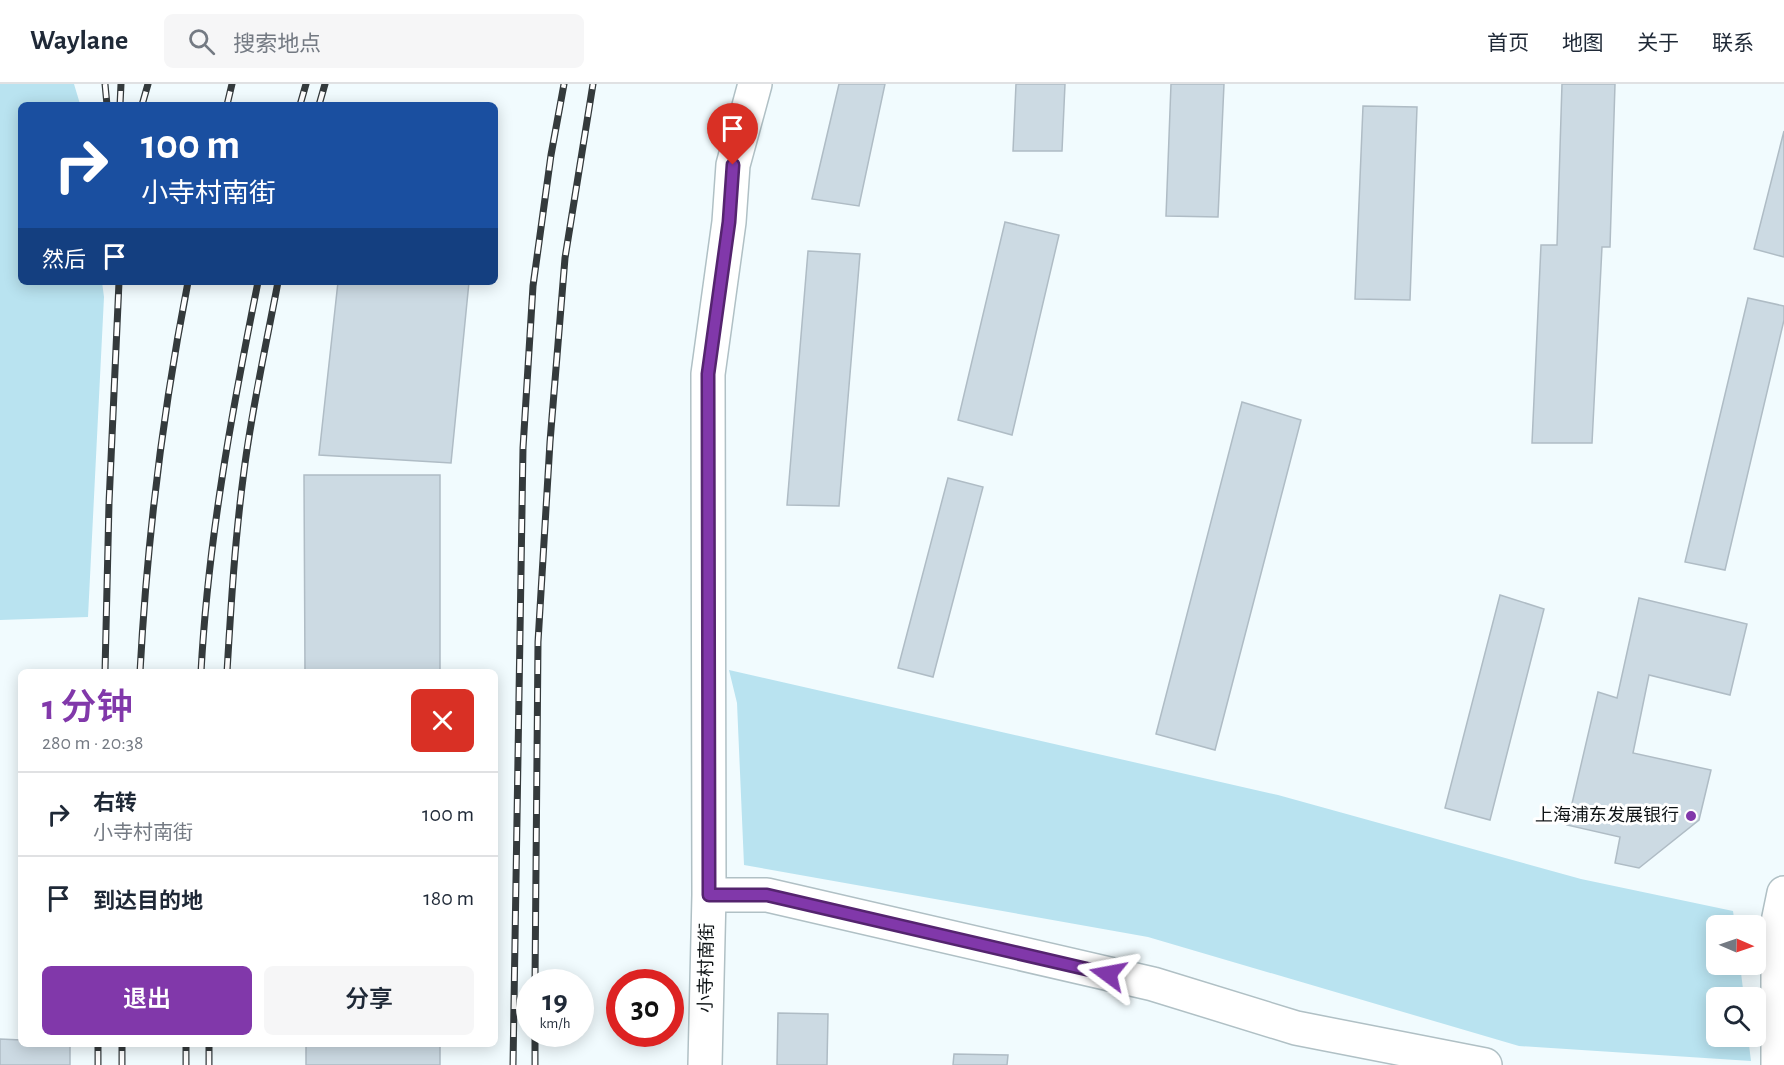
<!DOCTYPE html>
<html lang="zh">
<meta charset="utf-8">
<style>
:root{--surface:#fff;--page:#f6f6f7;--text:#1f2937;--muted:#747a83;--line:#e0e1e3;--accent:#8138aa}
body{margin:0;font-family:"Alegreya Sans","Noto Sans SC",sans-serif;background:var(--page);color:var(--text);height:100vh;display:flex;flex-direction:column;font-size:22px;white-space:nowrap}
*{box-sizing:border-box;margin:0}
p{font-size:20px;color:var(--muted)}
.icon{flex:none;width:33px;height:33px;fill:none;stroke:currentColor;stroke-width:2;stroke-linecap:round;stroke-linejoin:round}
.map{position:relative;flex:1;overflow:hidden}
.sheet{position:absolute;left:18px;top:585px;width:480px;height:378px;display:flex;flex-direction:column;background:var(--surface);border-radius:9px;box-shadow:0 3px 15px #0003}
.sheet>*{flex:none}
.banner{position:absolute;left:18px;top:18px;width:480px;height:183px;border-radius:9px;box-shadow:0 3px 15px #0003;background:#1a4fa0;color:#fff;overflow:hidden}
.needle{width:39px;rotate:92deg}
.buttons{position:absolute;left:1706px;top:831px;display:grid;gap:12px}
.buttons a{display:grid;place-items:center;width:60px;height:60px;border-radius:9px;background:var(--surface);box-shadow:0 3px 15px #0003;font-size:30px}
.speed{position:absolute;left:516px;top:885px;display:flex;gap:12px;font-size:30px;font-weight:700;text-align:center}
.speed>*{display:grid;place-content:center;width:78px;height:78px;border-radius:50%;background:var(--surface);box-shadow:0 3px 15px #0003;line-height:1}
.speed small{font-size:15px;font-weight:400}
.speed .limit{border:9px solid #d22;background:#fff;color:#111}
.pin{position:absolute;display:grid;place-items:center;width:51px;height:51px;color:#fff;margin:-62px -26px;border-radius:50% 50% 50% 0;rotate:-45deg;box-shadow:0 0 6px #0007}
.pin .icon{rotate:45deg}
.me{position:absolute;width:66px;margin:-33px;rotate:283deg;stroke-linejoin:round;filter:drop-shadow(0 0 4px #0008)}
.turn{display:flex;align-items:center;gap:21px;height:126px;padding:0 24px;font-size:27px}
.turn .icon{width:78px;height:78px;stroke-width:2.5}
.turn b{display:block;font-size:42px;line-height:51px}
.then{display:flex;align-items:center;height:57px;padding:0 24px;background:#0003;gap:12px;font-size:22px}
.round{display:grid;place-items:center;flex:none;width:63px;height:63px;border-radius:9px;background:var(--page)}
.overview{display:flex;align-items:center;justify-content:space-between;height:102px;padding:0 24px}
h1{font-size:36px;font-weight:600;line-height:45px;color:var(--accent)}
.button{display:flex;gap:12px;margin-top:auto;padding:12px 24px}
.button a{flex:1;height:69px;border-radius:9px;background:var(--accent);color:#fff;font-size:24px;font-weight:600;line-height:69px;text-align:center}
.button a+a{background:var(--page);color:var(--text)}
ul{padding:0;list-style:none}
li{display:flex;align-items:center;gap:18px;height:84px;padding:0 24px;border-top:2px solid var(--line)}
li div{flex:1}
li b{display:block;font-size:22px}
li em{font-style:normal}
header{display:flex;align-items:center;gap:36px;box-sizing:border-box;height:84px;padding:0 30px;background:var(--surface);border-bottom:2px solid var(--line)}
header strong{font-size:28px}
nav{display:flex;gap:33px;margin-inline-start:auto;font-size:21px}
.search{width:420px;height:54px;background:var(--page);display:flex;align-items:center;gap:15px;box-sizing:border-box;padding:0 21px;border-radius:9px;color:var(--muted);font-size:22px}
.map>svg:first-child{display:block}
.green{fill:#b9e3f0}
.building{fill:#ccdae3;stroke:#afbcc5;stroke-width:1.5}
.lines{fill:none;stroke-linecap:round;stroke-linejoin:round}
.minor-casing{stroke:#b0c0c5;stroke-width:36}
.minor{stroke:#fff;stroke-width:33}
.rail-casing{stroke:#343a3c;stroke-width:7}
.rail{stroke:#fff;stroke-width:4.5;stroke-dasharray:14;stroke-linecap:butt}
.route-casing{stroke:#54246e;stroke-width:15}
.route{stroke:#8138aa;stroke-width:10}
.poi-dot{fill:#8138aa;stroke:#fff;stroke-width:2}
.labels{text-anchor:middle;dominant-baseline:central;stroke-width:6;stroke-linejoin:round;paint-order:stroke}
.poi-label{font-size:18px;fill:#0f1416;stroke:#fff;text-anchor:end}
.street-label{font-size:18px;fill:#0f1416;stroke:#fff}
</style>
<header>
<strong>Waylane</strong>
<div class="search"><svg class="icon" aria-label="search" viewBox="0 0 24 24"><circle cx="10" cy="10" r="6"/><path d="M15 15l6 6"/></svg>搜索地点</div>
<nav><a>首页</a><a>地图</a><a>关于</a><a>联系</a></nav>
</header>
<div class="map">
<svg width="1784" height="981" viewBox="0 0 1784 981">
<rect width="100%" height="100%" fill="#f1fbfe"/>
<path class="green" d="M0,0H74L80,20L21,21V198H102L104,213L88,533L0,536Z
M729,586L1278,711L1581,795L1733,827L1735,841L1716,842V880L1740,881L1744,913L1716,914V952L1748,953L1751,977L1519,962L1148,853L744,781L737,619Z"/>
<path class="building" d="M839,0H885L859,122L812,115Z
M1016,0H1065L1062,67H1013Z
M1171,0H1224L1218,133L1166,132Z
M1562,0H1615L1610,163H1602L1592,359H1532L1541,161H1557Z
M1363,22L1417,23L1410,216L1355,215Z
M1784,47V173L1754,165Z
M1005,138L1059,151L1012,351L958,336Z
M808,167L860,170L839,422L787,421Z
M338,198H469L451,379L319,371Z
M1748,214L1784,222V236L1725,486L1685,478Z
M1242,318L1301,336L1215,666L1156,650Z
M304,391H440V588H305Z
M948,394L983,403L933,593L898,584Z
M1500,511L1544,525L1490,736L1445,724Z
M1639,514L1747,540L1730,611L1649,591L1633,669L1711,686L1699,736L1639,784L1615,779L1620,753L1567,741L1598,608L1617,614Z
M778,929L828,930L827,981H777Z
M0,955L21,956V960H70V981H0Z
M306,960H440V981H306Z
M954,970L1008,971L1007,981H953Z"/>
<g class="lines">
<defs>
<path id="minor" d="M709,811H767L1153,900L1296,944L1485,981
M705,981L709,811L708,290L729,138L733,81L755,0
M1778,981V838L1784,809"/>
</defs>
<use href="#minor" class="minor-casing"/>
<use href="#minor" class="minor"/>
<defs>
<path id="rail" d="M105,0L107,21
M120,21L121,0
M142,21L148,0
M227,21L232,0
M300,21L306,0
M319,21L325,0
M105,588L109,419L119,198
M140,588C147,457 163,326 188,198
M201,588C208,456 232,327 258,198
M227,588C231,521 235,454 244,387C252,324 266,261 278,198
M535,898L538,558L550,358L565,174L593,0
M98,981V960
M122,981V960
M186,981V960
M209,981V960
M513,981L523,364L533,202L551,71L564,0
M535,981V950"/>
</defs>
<use href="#rail" class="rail-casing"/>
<use href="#rail" class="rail"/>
</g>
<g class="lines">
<defs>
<path id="route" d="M733,81L729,138L708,290L709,811H767L1108,890"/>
</defs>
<use href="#route" class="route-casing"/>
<use href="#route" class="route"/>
</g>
<circle class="poi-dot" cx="1691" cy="732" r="6"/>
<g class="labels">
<g class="poi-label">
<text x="1679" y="732">上海浦东发展银行</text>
</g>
<g class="street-label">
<text transform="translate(707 884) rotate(-89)">小寺村南街</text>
</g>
</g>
</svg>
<div class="buttons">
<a><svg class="needle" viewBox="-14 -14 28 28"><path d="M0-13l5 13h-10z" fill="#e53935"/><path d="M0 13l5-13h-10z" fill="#747a83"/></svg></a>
<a><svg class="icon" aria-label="search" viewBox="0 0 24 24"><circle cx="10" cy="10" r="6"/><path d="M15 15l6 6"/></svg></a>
</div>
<div class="speed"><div>19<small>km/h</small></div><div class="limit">30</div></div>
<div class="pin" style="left:733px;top:81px;background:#d93025"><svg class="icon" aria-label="arrive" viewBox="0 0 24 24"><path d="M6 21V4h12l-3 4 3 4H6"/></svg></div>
<svg class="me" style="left:1108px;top:890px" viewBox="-20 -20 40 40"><path d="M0-17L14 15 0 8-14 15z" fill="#8138aa" stroke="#fff" stroke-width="4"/></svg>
<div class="banner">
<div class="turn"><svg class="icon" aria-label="right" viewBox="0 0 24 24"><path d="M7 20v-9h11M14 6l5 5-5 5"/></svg><div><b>100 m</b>小寺村南街</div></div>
<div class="then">然后<svg class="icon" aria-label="arrive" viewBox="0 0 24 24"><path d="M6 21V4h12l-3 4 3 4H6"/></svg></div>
</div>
<section class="sheet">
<div class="overview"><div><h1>1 分钟</h1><p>280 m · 20:38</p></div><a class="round" style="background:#d93025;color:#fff"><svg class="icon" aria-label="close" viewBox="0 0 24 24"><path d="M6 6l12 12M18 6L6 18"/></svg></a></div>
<ul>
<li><svg class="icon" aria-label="right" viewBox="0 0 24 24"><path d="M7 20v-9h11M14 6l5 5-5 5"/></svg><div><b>右转</b><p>小寺村南街</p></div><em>100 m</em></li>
<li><svg class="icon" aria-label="arrive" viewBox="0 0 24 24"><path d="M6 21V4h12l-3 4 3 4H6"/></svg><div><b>到达目的地</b></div><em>180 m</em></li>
</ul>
<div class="button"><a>退出</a><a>分享</a></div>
</section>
</div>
